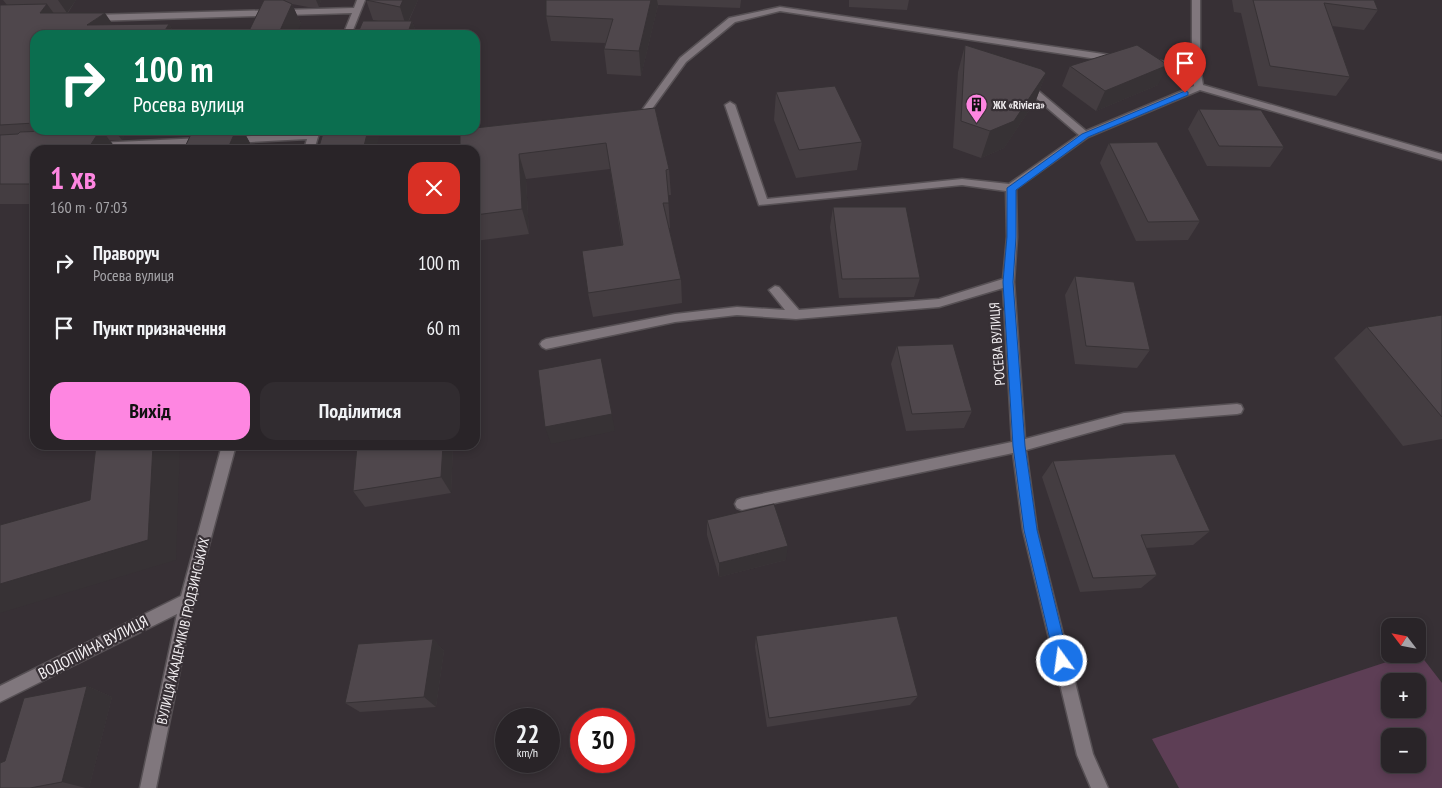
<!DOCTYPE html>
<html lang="uk">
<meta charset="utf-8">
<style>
:root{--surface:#292428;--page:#312c30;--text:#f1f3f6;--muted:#a5a4a8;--line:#454145;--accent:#fe86e1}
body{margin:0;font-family:"PT Sans Narrow",sans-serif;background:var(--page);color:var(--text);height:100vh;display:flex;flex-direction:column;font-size:19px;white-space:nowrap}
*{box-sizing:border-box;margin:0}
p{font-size:16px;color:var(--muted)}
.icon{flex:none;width:28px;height:28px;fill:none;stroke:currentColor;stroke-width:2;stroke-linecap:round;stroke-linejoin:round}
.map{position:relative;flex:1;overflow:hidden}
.details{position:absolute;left:30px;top:145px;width:450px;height:305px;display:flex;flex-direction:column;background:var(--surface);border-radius:15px;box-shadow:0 2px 8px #0003,0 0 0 1px var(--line)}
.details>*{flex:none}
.banner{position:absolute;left:30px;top:30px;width:450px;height:105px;border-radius:15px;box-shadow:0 2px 8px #0003,0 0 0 1px var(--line);background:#0b6e4f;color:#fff;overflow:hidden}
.needle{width:32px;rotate:302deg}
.buttons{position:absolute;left:1381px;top:618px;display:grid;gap:10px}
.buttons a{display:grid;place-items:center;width:45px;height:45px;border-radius:10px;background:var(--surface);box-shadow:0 2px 8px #0003,0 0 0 1px var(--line);font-size:25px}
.speed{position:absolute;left:495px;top:708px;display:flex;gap:10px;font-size:25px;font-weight:700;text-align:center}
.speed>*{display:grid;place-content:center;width:65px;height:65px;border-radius:50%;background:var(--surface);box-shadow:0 2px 8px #0003,0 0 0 1px var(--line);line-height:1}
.speed small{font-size:12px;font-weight:400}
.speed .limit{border:8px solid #d22;background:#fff;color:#111}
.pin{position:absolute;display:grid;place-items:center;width:42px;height:42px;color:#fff;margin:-51px -21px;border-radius:50% 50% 50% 0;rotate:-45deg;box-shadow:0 0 5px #0007}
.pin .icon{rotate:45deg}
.me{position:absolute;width:55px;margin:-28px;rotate:346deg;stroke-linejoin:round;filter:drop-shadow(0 0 4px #0008)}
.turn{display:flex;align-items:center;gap:18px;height:105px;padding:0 20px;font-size:22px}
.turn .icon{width:65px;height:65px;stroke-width:2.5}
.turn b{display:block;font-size:35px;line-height:42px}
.round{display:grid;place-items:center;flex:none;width:52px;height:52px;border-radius:15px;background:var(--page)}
.summary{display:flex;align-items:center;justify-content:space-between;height:85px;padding:0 20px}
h1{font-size:30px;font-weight:600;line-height:38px;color:var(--accent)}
.button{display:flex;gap:10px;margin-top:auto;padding:10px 20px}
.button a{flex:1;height:58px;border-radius:15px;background:var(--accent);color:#111;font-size:20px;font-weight:600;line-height:58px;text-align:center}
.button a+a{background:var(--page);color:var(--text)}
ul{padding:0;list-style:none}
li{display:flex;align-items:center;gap:15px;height:65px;padding:0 20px}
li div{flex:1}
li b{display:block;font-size:19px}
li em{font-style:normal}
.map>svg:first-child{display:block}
.green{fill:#5d3e55;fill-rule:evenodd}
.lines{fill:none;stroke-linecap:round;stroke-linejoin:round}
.minor-casing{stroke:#565054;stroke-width:3}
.minor{fill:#80777d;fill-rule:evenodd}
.wall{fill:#443d41}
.shaded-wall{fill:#373235}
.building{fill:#4f474c;stroke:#373235}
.route{fill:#1a73e8;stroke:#114b97}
.labels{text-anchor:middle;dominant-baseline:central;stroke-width:4.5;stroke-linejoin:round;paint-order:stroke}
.far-poi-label{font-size:11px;font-weight:bold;fill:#f2eef1;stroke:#373035;text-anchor:start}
.street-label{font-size:14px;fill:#f2eef1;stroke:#373035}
.near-street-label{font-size:16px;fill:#f2eef1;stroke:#373035}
</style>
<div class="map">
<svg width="1442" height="788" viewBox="0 0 1442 788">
<rect width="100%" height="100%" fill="#373035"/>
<path class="green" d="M1418,652L1442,683V788H1179L1152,739L1411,654H1418ZM1390,681H1418V709H1390ZM1390,736H1418V764H1390Z"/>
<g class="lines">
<defs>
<path id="minor" d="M357,0H365L351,35H343L352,13L92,21L88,18L92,15L354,8Z
M1192,0H1200V68L1203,85L1442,154V160L1200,90L1088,137L1016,189L1017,237L1014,282L1025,439L1124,413L1237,404L1241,405L1243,409L1241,413L1237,414L1124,423L1026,450L1037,530L1093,754L1108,788H1091L1077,755L1023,530L1013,453L742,510L737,508L735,504L737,500L742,498L1012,442L1003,288L939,307L796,319L737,315L675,322L546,349L542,347L540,344L542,341L546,339L675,314L737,307L785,310L769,290L775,286L779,287L799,310L939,299L1003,279L1007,237L1006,191L962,185L759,205L725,105L730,102L735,105L767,199L962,179L1009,184L1079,135L1023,87V83H1029L1086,131L1194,86L1192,70L1152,66L1148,63L1152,60L1192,65Z
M780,7L1117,56L1121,59L1117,62L780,11L735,22L686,62L649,113H643V109L680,58L729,18Z
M310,130H320L314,150H304L307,139L232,143L227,140L232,137L309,133Z
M202,138L205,139V143L97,149L92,146L97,143Z
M222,445H236L194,601L156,788H140L177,614L0,702V686L181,596Z"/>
</defs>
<use href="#minor" class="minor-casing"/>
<use href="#minor" class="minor"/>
</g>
<path class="wall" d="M3,0H76L68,13L113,25L169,24L175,35H35V130H127L122,140H110L116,149L115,150H35V204H0V5H7Z
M264,0H321L319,7H308L292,4L301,24Z
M366,0H418L409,21H412L417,35H357L378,21L373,20Z
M546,0H741L740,8L658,5L641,76L607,74L604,49L605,43L551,41L546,16Z
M849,0H909L907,10L849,7Z
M1232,0H1374L1378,10L1364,30L1332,26L1350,77L1336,96L1258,86L1241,13L1234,12Z
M965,45L1046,73L1036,100L1004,148L981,158L953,148L958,72Z
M1070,66L1158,85L1096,111L1062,86Z
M776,92L862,142L857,170L796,178L774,120Z
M655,108L669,169L671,195H668L670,228H669L681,279L682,303L593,317L588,293L622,245L610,169L526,179L529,234L475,241V150Z
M1199,109L1284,147L1270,167L1207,166L1188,129Z
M193,130H256L254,134H245L250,143L184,149Z
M1109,143L1200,221L1188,240L1136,241L1100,163Z
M833,207L920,278L914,297L839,298L830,227Z
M1075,276L1150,350L1137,368L1075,364L1065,295Z
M1442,315V439L1403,446L1334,358L1367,327Z
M897,346L972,411L964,428L906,431L891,364Z
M453,445L451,493L365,507L353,491Z
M1053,461L1210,531L1193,545L1146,548L1157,575L1141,588L1080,592L1042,477Z
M707,520L786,560L719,577L707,535Z
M756,636L918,696L910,705L767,727L755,647Z
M433,639L444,651L436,707L360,712L345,703Z
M87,686L112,697L89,788H0L5,761Z"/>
<path class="shaded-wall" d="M58,0H76L67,13Z
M316,0H321L319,7Z
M403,0H418L406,26L400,7Z
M651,0H657L658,5L641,76L639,51Z
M47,4L61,23L40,13Z
M292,4L301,24L296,35H278Z
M105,13L118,32L87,25Z
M412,21L417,35H407Z
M169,24L175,35H162Z
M1168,65L1158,85L1096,111L1105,91Z
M1046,73L1036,100L1004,148L981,158L990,131Z
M100,130H102L116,149L115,150H89L88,149Z
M114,130H127L122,140Z
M236,130H243L250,143L247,150H229L228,148Z
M368,130H381L376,150H363Z
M519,154L526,179L529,234L522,209Z
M601,358L615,431L551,444L545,427Z
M153,445H179L180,446L176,560L0,613V584Z
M443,445H453L451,493L441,477Z
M788,546L786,560L719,577V563Z
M433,639L444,651L436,707L424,697Z
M87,686L112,697L89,788H86L62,782Z"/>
<path class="building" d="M264,0H283L292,4L278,35H247Z
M366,0H403L400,7Z
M546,0H651L639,51L604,49L613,19L546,16Z
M1253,0H1374L1378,10L1324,3L1350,77L1270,66Z
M47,4L40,13H105L87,25L169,24L162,35H35V123L0,125V5Z
M363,21H412L407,35H357Z
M965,45L1041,69L1046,73L1014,121L990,131L961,121Z
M1137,45L1168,65L1105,91L1070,66Z
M835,86L862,142L799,150L776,92Z
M655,108L669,169L666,170L669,203H663L681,279L588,293L582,251L623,245L606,143L519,154L522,209L475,215V150H460V130H475V128Z
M1199,109L1261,110L1284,147L1219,146Z
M73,130H100L88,149H110L109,150H35V184H0V135L18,134L20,132Z
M193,130H236L228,148H233L232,150H179V149H184Z
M324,130H368L363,150H318Z
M1157,142L1200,221L1148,222L1109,143Z
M833,207H906L920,278L842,279Z
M1075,276L1134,282L1150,350L1086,346Z
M1442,315V417L1367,327Z
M953,344L972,411L912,414L897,346Z
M601,358L612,414L545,427L538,370Z
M96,445H153L148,540L0,584V525L90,500Z
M363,445H443L441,477L353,491L357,446Z
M1175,454L1210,531L1141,535L1157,575L1093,578L1053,461Z
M774,504L788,546L719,563L707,520Z
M897,616L918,696L769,718L756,636Z
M433,639L424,697L345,703L358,644Z
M87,686L62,782L30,788H0V763L5,761L24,698Z"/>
<path class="route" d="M1185,91L1188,92V95L1088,137L1016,190V237L1013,282L1025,446L1037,530L1069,661L1067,666L1062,668L1057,666L1055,661L1024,530L1013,446L1003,282L1007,237V188L1082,134Z"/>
<defs>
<symbol id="building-pin" viewBox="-11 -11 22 30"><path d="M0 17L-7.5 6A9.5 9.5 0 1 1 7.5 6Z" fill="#fe86e1" stroke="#373035"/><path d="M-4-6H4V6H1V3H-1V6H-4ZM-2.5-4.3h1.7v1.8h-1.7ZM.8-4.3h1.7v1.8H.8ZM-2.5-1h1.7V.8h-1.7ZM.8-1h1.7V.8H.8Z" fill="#111"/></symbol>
</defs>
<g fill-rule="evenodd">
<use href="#building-pin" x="964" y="92" width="25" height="34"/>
</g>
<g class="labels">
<g class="far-poi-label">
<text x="993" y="105">ЖК «Riviera»</text>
</g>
<g class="street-label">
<text transform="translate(997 344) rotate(-94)">РОСЕВА ВУЛИЦЯ</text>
<text transform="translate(183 631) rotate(-77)">ВУЛИЦЯ АКАДЕМІКІВ ГРОДЗИНСЬКИХ</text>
</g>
<g class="near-street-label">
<text transform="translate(93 647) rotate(-27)">ВОДОПІЙНА ВУЛИЦЯ</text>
</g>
</g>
</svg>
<div class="buttons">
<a><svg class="needle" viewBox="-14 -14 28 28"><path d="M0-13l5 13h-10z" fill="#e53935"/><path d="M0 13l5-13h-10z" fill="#a5a4a8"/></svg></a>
<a>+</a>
<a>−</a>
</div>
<div class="speed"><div>22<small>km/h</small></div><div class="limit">30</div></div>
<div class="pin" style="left:1185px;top:93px;background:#d93025"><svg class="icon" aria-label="arrive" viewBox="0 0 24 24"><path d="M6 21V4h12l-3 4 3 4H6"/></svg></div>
<svg class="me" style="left:1062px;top:661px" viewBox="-20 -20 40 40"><circle r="17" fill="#1a73e8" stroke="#fff" stroke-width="3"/><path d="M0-11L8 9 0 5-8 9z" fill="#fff"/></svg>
<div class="banner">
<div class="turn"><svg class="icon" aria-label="right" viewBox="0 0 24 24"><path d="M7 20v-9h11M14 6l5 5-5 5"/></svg><div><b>100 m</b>Росева вулиця</div></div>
</div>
<section class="details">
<div class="summary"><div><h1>1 хв</h1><p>160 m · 07:03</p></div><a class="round" style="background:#d93025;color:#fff"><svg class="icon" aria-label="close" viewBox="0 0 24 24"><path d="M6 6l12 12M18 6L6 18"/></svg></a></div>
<ul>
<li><svg class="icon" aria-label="right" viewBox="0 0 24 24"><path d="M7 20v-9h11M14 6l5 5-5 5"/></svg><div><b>Праворуч</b><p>Росева вулиця</p></div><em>100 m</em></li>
<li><svg class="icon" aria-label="arrive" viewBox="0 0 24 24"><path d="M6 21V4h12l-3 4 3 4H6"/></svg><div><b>Пункт призначення</b></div><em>60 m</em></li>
</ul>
<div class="button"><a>Вихід</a><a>Поділитися</a></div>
</section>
</div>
